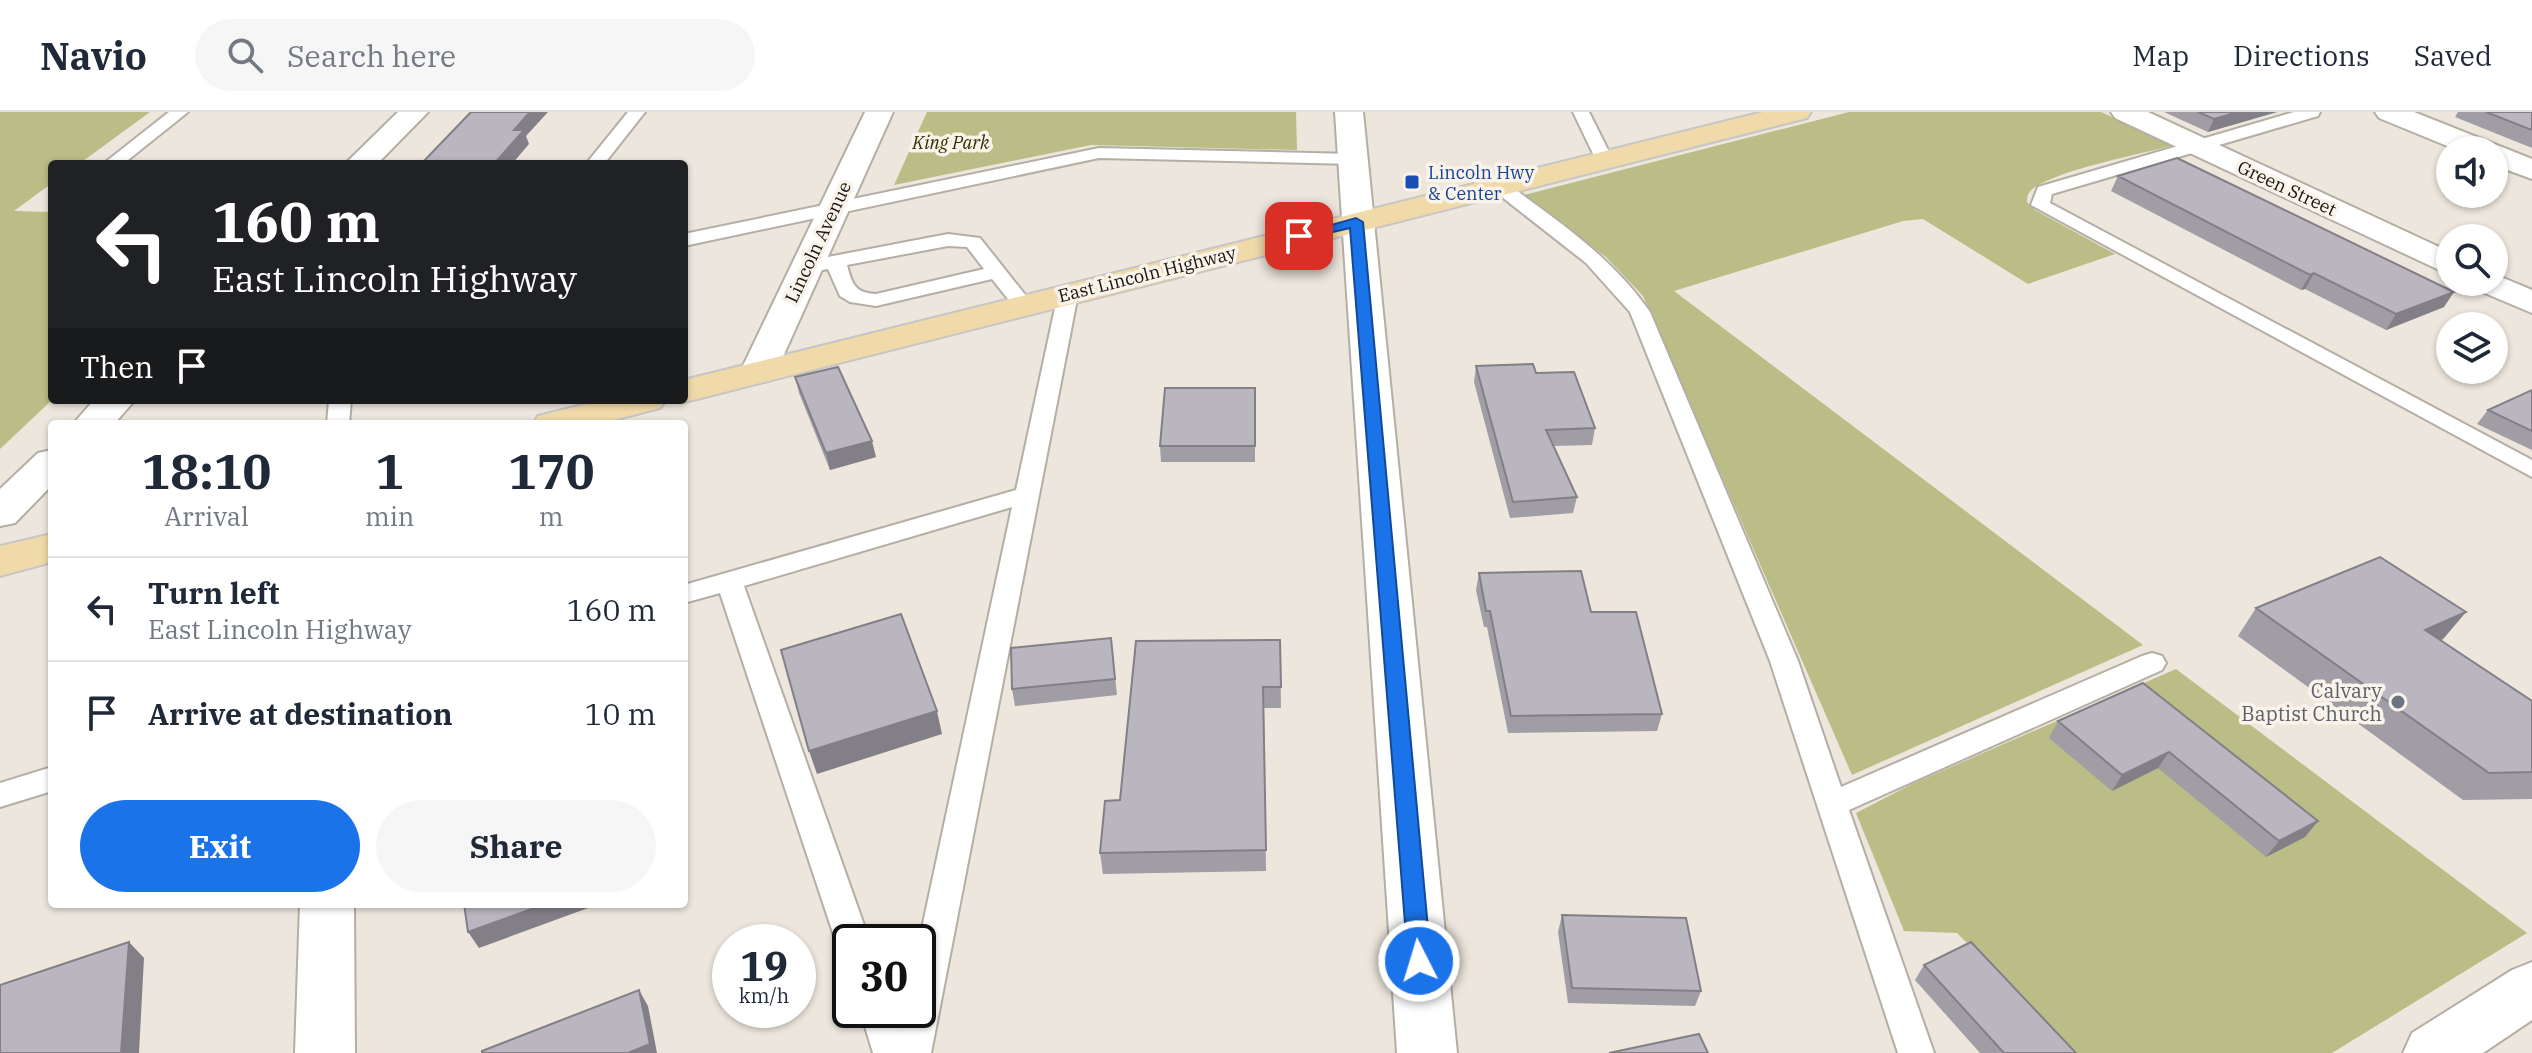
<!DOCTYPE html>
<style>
:root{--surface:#fff;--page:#f6f6f7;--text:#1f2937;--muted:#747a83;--line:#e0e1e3;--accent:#1a73e8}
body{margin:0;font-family:"IBM Plex Serif",serif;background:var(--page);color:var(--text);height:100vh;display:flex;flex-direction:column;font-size:30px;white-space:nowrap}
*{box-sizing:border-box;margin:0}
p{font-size:26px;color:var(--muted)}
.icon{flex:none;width:44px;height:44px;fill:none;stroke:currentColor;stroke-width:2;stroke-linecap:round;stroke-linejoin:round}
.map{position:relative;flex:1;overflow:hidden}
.side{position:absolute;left:48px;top:308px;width:640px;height:488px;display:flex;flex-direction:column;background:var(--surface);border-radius:8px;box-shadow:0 2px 6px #0004}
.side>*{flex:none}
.hud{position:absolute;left:48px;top:48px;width:640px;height:244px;border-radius:8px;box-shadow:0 2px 6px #0004;background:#202124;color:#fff;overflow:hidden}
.controls{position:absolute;left:2436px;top:24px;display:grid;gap:16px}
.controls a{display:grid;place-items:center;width:72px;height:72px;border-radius:50%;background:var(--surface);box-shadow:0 2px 6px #0004;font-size:40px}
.speed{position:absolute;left:712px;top:812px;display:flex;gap:16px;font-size:40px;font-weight:700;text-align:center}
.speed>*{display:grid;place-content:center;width:104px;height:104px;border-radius:50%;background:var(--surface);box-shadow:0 2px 6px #0004;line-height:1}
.speed small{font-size:20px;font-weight:400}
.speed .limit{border:4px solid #111;border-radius:12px;background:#fff;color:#111}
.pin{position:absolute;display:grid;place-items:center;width:68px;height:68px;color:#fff;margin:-34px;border-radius:16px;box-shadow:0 4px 12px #0006}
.me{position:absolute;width:88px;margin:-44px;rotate:355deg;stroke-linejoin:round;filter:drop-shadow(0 0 6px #0008)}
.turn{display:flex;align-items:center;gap:28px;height:168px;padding:0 32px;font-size:36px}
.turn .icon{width:104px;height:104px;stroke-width:2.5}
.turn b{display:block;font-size:56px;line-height:68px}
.then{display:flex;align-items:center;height:76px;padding:0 32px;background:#0003;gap:16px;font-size:30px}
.eta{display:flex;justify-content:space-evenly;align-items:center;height:136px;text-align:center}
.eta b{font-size:48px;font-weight:800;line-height:56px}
.cta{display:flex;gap:16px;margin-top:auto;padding:16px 32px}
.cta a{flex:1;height:92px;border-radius:48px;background:var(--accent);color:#fff;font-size:32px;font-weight:800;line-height:92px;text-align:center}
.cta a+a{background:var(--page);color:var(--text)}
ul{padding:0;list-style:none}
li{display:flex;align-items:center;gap:24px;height:104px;padding:0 32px;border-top:2px solid var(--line)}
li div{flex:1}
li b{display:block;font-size:30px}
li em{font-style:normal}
header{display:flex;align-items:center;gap:48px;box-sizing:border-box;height:112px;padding:0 40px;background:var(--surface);border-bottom:2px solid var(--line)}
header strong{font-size:38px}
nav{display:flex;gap:44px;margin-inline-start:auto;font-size:28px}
.search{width:560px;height:72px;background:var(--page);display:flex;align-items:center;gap:20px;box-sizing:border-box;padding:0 28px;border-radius:44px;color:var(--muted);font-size:30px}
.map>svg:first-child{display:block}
.green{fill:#babd86}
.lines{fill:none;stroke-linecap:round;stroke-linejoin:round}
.service-casing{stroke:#b4aea4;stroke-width:4}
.minor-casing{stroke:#b4aea4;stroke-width:4}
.primary-casing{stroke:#c7c6c6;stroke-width:4}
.service{fill:#fff;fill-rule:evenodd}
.minor{fill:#fff;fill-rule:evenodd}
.primary{fill:#f1daa9;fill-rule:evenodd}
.wall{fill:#a09da5}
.shaded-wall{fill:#827f86}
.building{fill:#bab6c0;stroke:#827f86;stroke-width:2}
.route{fill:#1a73e8;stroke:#114b97;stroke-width:2}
.transit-dot{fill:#1a4fb4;stroke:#faf3e9;stroke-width:3}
.worship-dot{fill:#6b7280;stroke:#faf3e9;stroke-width:3}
.labels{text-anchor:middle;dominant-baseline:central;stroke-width:7;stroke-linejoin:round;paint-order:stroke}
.far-park-label{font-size:18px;font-style:italic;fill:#2f3005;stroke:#faf3e9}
.far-transit-label{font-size:18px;fill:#164399;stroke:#faf3e9;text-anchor:start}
.far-street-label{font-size:18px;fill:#161310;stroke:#faf3e9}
.worship-label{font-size:20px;fill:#5b616d;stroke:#faf3e9;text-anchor:end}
</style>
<header>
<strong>Navio</strong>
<div class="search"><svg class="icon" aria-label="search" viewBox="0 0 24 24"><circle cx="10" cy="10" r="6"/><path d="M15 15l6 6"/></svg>Search here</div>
<nav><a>Map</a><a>Directions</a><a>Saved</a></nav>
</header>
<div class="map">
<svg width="2532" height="941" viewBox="0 0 2532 941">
<rect width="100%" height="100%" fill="#ece6dc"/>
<path class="green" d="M0,0H150L79,52H52V71L14,99L52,100V288L0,337Z
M927,0H1296L1297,38L1091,33L894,73Z
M1849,0H2101L2174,33C2138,43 2065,56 2035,75C2029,79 2027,83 2027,90L2035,98L2115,142L2028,172L1923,107L1903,109L1674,179L2143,533L1852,663L1643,184L1606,145L1524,83Z
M2176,557L2527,821L2332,941H2076L1957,821L1904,819L1856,701L1912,672Z"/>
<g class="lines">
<defs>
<path id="service" d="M169,0H188L123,52H103Z
M628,0H645L604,52H586Z
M1573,0H1589L1613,48L1610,52H1598Z
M2294,0H2320L2318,4L2052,82L2050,91L2532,348V365L2031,93L2038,75Z
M1099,36L1353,42L1362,47L1353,52L1099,46L684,134V122Z
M1499,69L1505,70C1558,109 1612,145 1650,200L1798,549L1841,675L2142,544L2152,541L2162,544L2166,551L2162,558L1849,698L1934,941H1898L1770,549L1630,200L1586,151L1493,78L1490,74L1493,70Z
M948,122L980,126L1030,189L1033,193L1030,197H1016L992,167L876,194L850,190L840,184L828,157L807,161L797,155L807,149ZM948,134L967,135L984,157L876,182C855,181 852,172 847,153Z
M1068,176L1078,182L931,941H873L860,898H894L901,917L905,898H918V835L1012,395L744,474L870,830H850V843L841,840L836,830L720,481L684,491V473L1016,378L1058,182Z
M329,288H351L349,312H327Z
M52,655V679L0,695V671Z"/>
<path id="minor" d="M398,0H428L377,52H345Z
M865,0H893L776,260L771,268L758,271L745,268L740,260Z
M1335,0H1363L1457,941H1397Z
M2111,0H2148L2450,140V163L2115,6Z
M2375,0H2414L2532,47V67L2494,53V38H2457L2379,6Z
M2494,162L2532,178V201L2475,177L2470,170H2494Z
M94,288H135L114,312H73Z
M52,338V373L15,411L0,414V377L38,341Z
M300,792H354L355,941H295Z
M2532,850V908L2483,941H2403L2412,921L2512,858Z"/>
<path id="primary" d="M1763,0H1811L1807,6L697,287L684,290L675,288H684V268Z
M602,288H666L660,296L598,312H533L538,304Z
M52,422V450L0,464V434Z"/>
</defs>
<use href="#service" class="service-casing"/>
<use href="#minor" class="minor-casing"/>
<use href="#primary" class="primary-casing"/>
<use href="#service" class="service"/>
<use href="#minor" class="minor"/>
<use href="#primary" class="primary"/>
</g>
<path class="wall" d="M2164,0H2277L2208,20Z
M2458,0H2532V36L2455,5Z
M2118,64L2444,195L2386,218L2305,177L2301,178L2111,79Z
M1476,254L1536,261L1595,316L1592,333L1553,334L1577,385L1573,401L1510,406L1474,270Z
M795,265L876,345L830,358L799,281Z
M1255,276V350H1161L1160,334Z
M2532,278V338L2477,312L2488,298Z
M1479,461L1591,500L1662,602L1657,619L1508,621L1487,515H1484L1476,478Z
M2256,496L2466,500L2443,527L2441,528L2532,589V687L2463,688L2238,524Z
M1111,526L1117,583L1015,594L1012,577Z
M1280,528L1281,596H1264L1266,759L1103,762L1100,741L1120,688Z
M2143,571L2318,709L2305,725L2266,745L2158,656L2112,679L2049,626L2058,609Z
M1562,803L1701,879L1695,894L1568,891L1558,820Z
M1924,853L2076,941H1980L1915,868Z"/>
<path class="shaded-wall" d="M530,0H548L526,24L529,32L512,52H494L514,18Z
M2238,0H2277L2208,20L2214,7Z
M2314,161L2305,177L2301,178L2310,163Z
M2454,180L2444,195L2386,218L2396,202Z
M872,329L876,345L830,358L826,341Z
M2466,500L2443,527L2402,546L2425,518Z
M937,599L942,622L817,662L809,639Z
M2169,640L2158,656L2112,679L2122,663Z
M2318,709L2305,725L2266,745L2279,729Z
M545,792H599L479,836L468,820Z
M129,830L144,846L139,941H119Z
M639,878L648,894L657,941H628Z"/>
<path class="building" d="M471,0H530L514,18H524L494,52H421Z
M2198,0H2238L2214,7Z
M2486,0H2532V18Z
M2177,46L2454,180L2396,202L2314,161L2310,163L2118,64Z
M1533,252L1536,261L1574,260L1595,316L1546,318L1577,385L1513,390L1476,254Z
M838,255L872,329L826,341L795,265Z
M1165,276H1255V334H1160Z
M2532,278V319L2488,298Z
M2380,445L2466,500L2425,518L2532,589V660L2489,661L2256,496Z
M1581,459L1591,500H1636L1662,602L1511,604L1490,499H1486L1479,461Z
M901,502L937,599L809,639L781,538Z
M1111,526L1115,567L1012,577L1011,536Z
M1280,528L1281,575H1263L1266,738L1100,741L1105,689L1120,688L1136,529Z
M2143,571L2318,709L2279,729L2169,640L2122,663L2058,609Z
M464,792H545L468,820Z
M1562,803L1686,806L1701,879L1572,876Z
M129,830L121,941H0V873Z
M1971,830L2076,941H2004L1924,853Z
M639,878L650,932L628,941H482V939Z
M1699,922L1708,941H1609Z"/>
<path class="route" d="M1356,106L1363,110L1431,849L1428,856L1419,859L1411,856L1408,849L1350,116L1299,128L1292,124Z"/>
<rect class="transit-dot" x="1404" y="62" width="16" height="16" rx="4"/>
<circle class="worship-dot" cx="2398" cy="590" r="8"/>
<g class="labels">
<g class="far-park-label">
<text x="951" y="30">King Park</text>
</g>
<g class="far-transit-label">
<text x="1428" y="60">Lincoln Hwy<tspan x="1428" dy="21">&amp; Center</tspan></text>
</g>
<g class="far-street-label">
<text transform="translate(2287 76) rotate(25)">Green Street</text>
<text transform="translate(818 130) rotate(-65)">Lincoln Avenue</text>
<text transform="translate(1147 162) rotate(-14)">East Lincoln Highway</text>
</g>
<g class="worship-label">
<text x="2382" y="578">Calvary<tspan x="2382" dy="23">Baptist Church</tspan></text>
</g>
</g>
</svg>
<div class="controls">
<a><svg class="icon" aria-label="sound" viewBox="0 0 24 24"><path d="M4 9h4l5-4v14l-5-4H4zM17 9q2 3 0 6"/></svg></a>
<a><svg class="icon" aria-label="search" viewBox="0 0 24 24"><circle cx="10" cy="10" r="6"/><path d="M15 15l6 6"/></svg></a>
<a><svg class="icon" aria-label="layers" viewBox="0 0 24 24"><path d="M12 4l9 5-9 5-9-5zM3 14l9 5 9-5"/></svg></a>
</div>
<div class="speed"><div>19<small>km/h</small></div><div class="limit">30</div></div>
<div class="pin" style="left:1299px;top:124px;background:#d93025"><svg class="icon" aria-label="arrive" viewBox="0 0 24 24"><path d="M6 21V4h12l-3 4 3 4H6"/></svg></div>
<svg class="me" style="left:1419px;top:849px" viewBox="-20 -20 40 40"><circle r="17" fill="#1a73e8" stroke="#fff" stroke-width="3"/><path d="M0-11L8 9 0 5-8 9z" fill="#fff"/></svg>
<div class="hud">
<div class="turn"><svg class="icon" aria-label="left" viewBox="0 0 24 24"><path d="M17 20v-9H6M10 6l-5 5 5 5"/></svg><div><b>160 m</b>East Lincoln Highway</div></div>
<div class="then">Then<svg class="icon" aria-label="arrive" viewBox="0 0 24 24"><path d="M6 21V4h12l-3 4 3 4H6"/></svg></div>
</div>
<section class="side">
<div class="eta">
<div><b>18:10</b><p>Arrival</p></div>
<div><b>1</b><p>min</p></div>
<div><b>170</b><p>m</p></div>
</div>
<ul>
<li><svg class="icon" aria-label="left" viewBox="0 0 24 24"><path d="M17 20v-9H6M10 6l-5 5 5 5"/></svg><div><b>Turn left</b><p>East Lincoln Highway</p></div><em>160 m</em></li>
<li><svg class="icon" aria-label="arrive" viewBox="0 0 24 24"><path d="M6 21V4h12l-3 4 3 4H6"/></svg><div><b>Arrive at destination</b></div><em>10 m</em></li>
</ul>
<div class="cta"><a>Exit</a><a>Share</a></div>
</section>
</div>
